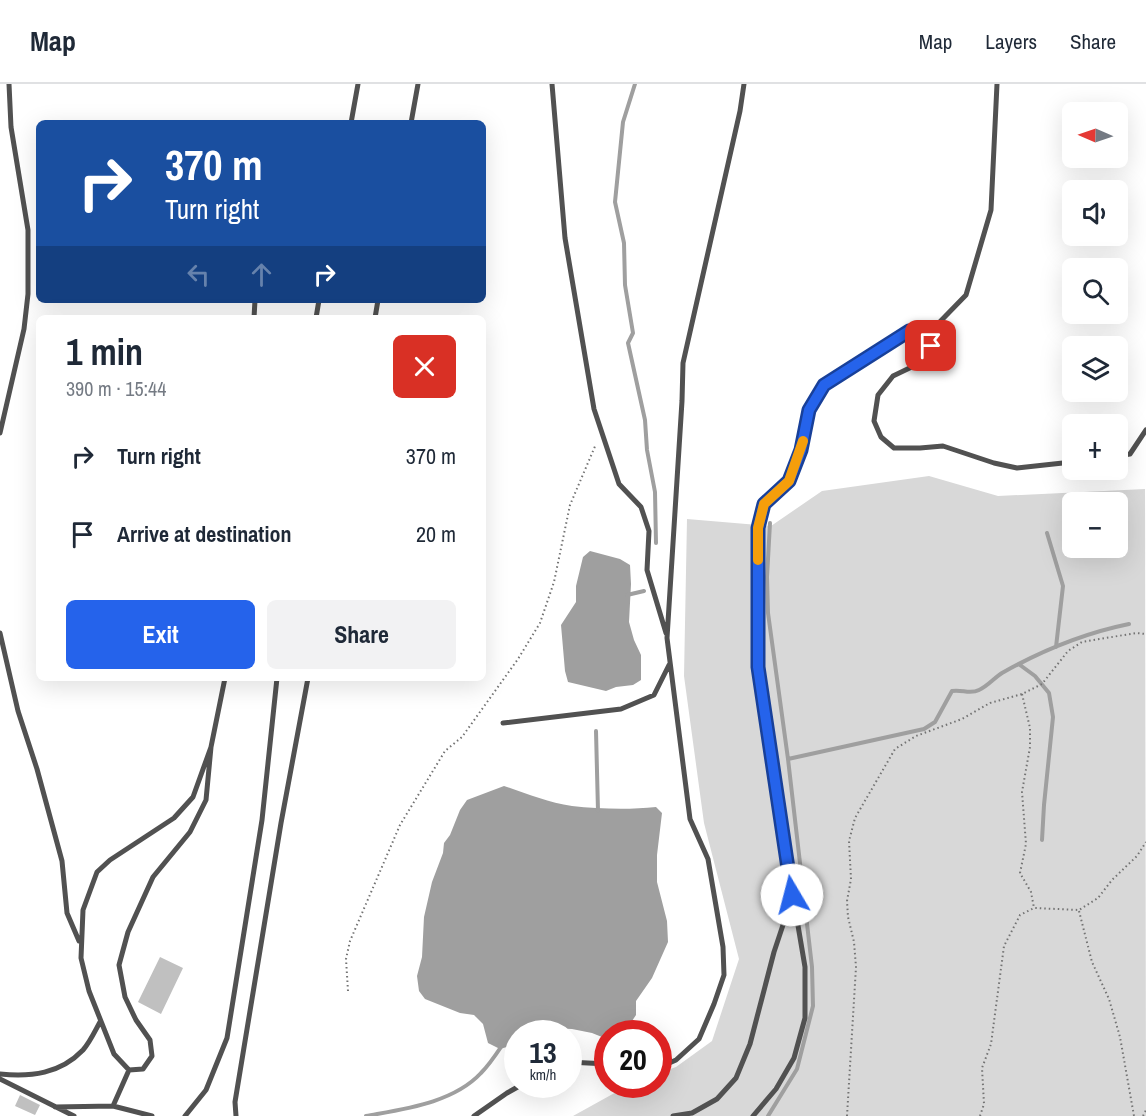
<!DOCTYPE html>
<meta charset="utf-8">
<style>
:root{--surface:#fff;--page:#f2f2f3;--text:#1f2937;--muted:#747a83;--line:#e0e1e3;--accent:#2563eb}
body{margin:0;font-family:"Archivo Narrow",sans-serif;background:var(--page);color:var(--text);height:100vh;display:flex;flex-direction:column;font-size:22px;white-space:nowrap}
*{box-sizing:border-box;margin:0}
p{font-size:20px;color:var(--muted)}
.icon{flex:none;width:33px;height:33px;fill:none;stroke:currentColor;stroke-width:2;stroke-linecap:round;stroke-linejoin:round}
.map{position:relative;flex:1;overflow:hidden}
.drawer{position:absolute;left:36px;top:231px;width:450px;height:366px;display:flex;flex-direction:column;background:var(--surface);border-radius:9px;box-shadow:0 6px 24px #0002}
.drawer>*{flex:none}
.banner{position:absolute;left:36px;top:36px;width:450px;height:183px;border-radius:9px;box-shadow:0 6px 24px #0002;background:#1a4fa0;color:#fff;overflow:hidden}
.needle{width:39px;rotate:272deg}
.tools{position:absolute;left:1062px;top:18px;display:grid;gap:12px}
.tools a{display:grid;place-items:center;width:66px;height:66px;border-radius:9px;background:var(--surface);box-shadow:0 6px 24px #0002;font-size:30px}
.speed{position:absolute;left:504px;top:936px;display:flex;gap:12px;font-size:30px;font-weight:700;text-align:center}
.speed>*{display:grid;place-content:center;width:78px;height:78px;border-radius:50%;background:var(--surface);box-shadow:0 6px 24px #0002;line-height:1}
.speed small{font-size:15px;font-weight:400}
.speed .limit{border:9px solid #d22;background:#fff;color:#111}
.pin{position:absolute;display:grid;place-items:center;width:51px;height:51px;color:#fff;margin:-26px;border-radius:12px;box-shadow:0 3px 9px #0006}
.me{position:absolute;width:66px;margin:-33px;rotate:352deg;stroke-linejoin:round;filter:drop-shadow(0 0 4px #0008)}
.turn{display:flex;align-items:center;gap:21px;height:126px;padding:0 30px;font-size:27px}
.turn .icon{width:78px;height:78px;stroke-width:2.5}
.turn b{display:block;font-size:42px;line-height:51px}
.lanes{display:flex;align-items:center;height:57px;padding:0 30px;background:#0003;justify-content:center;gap:30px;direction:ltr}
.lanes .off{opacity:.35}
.round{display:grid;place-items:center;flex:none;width:63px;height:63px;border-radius:9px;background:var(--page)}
.headline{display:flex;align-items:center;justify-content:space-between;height:102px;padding:0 30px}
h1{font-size:36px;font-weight:700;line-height:45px}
.primary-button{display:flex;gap:12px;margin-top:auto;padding:12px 30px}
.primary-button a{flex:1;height:69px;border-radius:9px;background:var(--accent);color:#fff;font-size:24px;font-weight:700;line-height:69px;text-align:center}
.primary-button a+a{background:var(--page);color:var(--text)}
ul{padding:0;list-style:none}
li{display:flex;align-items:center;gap:18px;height:78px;padding:0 30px}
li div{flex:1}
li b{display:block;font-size:22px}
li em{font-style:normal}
header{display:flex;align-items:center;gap:36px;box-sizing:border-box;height:84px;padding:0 30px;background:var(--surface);border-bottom:2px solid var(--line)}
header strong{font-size:28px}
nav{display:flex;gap:33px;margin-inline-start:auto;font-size:21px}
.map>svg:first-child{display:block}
.green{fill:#d8d8d8;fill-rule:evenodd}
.water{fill:#9f9f9f}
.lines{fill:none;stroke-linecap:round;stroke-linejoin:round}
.stream{stroke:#9f9f9f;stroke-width:4}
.building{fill:#c0c0c0}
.path{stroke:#737373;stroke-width:2;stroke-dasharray:1.5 3;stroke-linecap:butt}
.service{stroke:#515151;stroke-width:5}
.route-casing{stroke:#184099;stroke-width:15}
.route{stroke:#2563eb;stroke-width:10}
.slow{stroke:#f59e0b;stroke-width:10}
</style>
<header>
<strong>Map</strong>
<nav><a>Map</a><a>Layers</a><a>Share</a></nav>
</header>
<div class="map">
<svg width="1146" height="1032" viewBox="0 0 1146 1032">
<rect width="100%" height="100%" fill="#fff"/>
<path class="green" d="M929,392L998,412L1145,405L1146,1032H573L629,1001L658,1000L659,989L676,983L712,957L739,875L704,739L684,592L687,435L771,442L822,407ZM1072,418H1118V464H1072Z"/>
<path class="water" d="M590,467L620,475L630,481L631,500L629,538L634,556L641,571V596L633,601L616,603L606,607L568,598L565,587L561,541L576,518V502L583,473Z
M504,702C526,709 548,719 572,722C599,725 629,726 656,723L662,729L657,771V798L667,837L668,858L652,894L636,917V931L624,949L608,950L607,955L592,949L572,945L552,944L539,949L518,950L517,960L500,965L488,959L483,940L474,931L460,929L425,915L419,907L417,892L422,873L424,833L432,798L443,769L444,759L450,751L460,726L467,716Z"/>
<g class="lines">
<path class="stream" d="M635,0L623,38L615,118L624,159L625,201L633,249L628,259L645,336L647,366L655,408L656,459
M770,439L767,493L768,529L788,675
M1047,449L1063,502L1056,563
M627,511L644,507
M1020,581L1035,592L1049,609L1053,633L1044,721L1042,756
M596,647L598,727
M366,1032C404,1025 453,1019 481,989C489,981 495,972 501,963
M768,1032L797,985L813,922L812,883L788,675L924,645L935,638L952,607C962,605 970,611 979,606C988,602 994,594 1002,589C1041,567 1085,549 1129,540"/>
</g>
<path class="building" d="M160,873L183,884L161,930L138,918Z
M20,1011L40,1021L35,1031L15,1022Z"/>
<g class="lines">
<path class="path" d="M1022,610L1030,644V663L1022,708L1026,760L1020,789L1031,808L1034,824
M1079,827L1092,878L1109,915L1120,953L1134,1032
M348,907L346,875L350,857L400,741L445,667L462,653L518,575L540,539L554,498L570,421L596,360
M847,1032L856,883L854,858L848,833L847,817L851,795L849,757L855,734L895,665L916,652L962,635L990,619L1022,610L1042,600L1068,567L1082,558L1136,549L1146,550
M980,1032L984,1020L982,984L991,960L1004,862L1020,831L1034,824L1079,826L1098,814L1112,796L1137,772L1146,758
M1143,1032L1146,1026"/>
<path class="service" d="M552,0L565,154L594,325L619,400L641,423L649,447L647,486L666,549
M351,39L358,0
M411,39L418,0
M254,234L255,216
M316,234L319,216
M375,234L378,216
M928,250L966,211L991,126L997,0
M0,349L24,245L28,210V146L11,43L9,0
M1118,372L1130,370L1146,346
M0,549L18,627L37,685L62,777L67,829L79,857
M503,639L621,625L654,611L669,581
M211,663L193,713L174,734L110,776L97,788L83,826L81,874L89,907L114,970L129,986L143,985L152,972L150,956L136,936L125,913L119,881L128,848L153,793L190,748L206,716L211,663L225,594
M568,978L608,980
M658,984L676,976L699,955L714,920L724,891L723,863L708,775L690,735L667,554L682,317L683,279L740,27L744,0
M0,990C31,993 60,990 83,966C90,958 95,947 100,938
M0,995L74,1032
M113,1022L129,986
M55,1023L113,1022L152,1032
M185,1032L206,1006L227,954L262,736L277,594
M236,1032L235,1018L281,739L308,594
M474,1032L507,1009L523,1000
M673,1032L692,1029L717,1015L736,994L750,960L774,868L793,811L758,583V444L764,420L789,397L801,367L809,326L824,301L909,247L928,250L931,262L920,279L893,292L878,311L874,337L881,353L894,364H920L943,362L994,379L1017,384L1072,378
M753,1032L776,1005L794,974L805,934V883L793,812"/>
</g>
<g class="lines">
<defs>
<path id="route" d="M792,811L758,583V444L764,420L789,397L801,366L809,326L824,301L909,247L928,250L931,262"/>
</defs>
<use href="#route" class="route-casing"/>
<use href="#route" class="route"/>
<path class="slow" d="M758,476V444L764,420L789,397L803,357"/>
</g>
</svg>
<div class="tools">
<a><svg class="needle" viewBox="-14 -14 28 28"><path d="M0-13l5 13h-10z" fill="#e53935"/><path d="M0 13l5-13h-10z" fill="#747a83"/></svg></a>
<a><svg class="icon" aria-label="sound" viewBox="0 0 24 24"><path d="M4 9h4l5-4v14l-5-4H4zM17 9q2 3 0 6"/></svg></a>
<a><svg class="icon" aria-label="search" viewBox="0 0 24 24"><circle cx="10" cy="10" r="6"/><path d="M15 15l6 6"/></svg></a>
<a><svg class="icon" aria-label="layers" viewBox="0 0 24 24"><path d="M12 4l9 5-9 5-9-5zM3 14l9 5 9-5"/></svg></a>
<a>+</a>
<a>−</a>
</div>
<div class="speed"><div>13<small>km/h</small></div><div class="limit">20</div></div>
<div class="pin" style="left:931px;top:262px;background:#d93025"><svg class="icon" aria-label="arrive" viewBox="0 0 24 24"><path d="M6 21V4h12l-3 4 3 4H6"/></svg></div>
<svg class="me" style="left:792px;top:811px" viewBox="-20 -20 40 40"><circle r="19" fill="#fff"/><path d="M0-13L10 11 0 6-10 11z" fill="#2563eb"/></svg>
<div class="banner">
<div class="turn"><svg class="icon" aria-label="right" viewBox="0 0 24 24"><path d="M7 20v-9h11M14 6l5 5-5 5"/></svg><div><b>370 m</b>Turn right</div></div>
<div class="lanes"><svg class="icon off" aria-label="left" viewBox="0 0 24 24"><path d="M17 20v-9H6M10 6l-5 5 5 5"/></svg><svg class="icon off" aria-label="ahead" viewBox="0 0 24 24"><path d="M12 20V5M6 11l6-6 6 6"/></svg><svg class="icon" aria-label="right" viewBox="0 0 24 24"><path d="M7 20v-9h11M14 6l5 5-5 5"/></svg></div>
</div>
<section class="drawer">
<div class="headline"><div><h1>1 min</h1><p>390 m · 15:44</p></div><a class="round" style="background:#d93025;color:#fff"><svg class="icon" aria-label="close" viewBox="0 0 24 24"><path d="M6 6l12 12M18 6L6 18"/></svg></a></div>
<ul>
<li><svg class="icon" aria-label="right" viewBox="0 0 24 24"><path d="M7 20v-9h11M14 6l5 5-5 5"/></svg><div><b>Turn right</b></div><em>370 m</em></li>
<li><svg class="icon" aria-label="arrive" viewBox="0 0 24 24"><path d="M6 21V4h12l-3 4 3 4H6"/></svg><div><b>Arrive at destination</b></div><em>20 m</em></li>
</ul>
<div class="primary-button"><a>Exit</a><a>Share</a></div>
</section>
</div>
